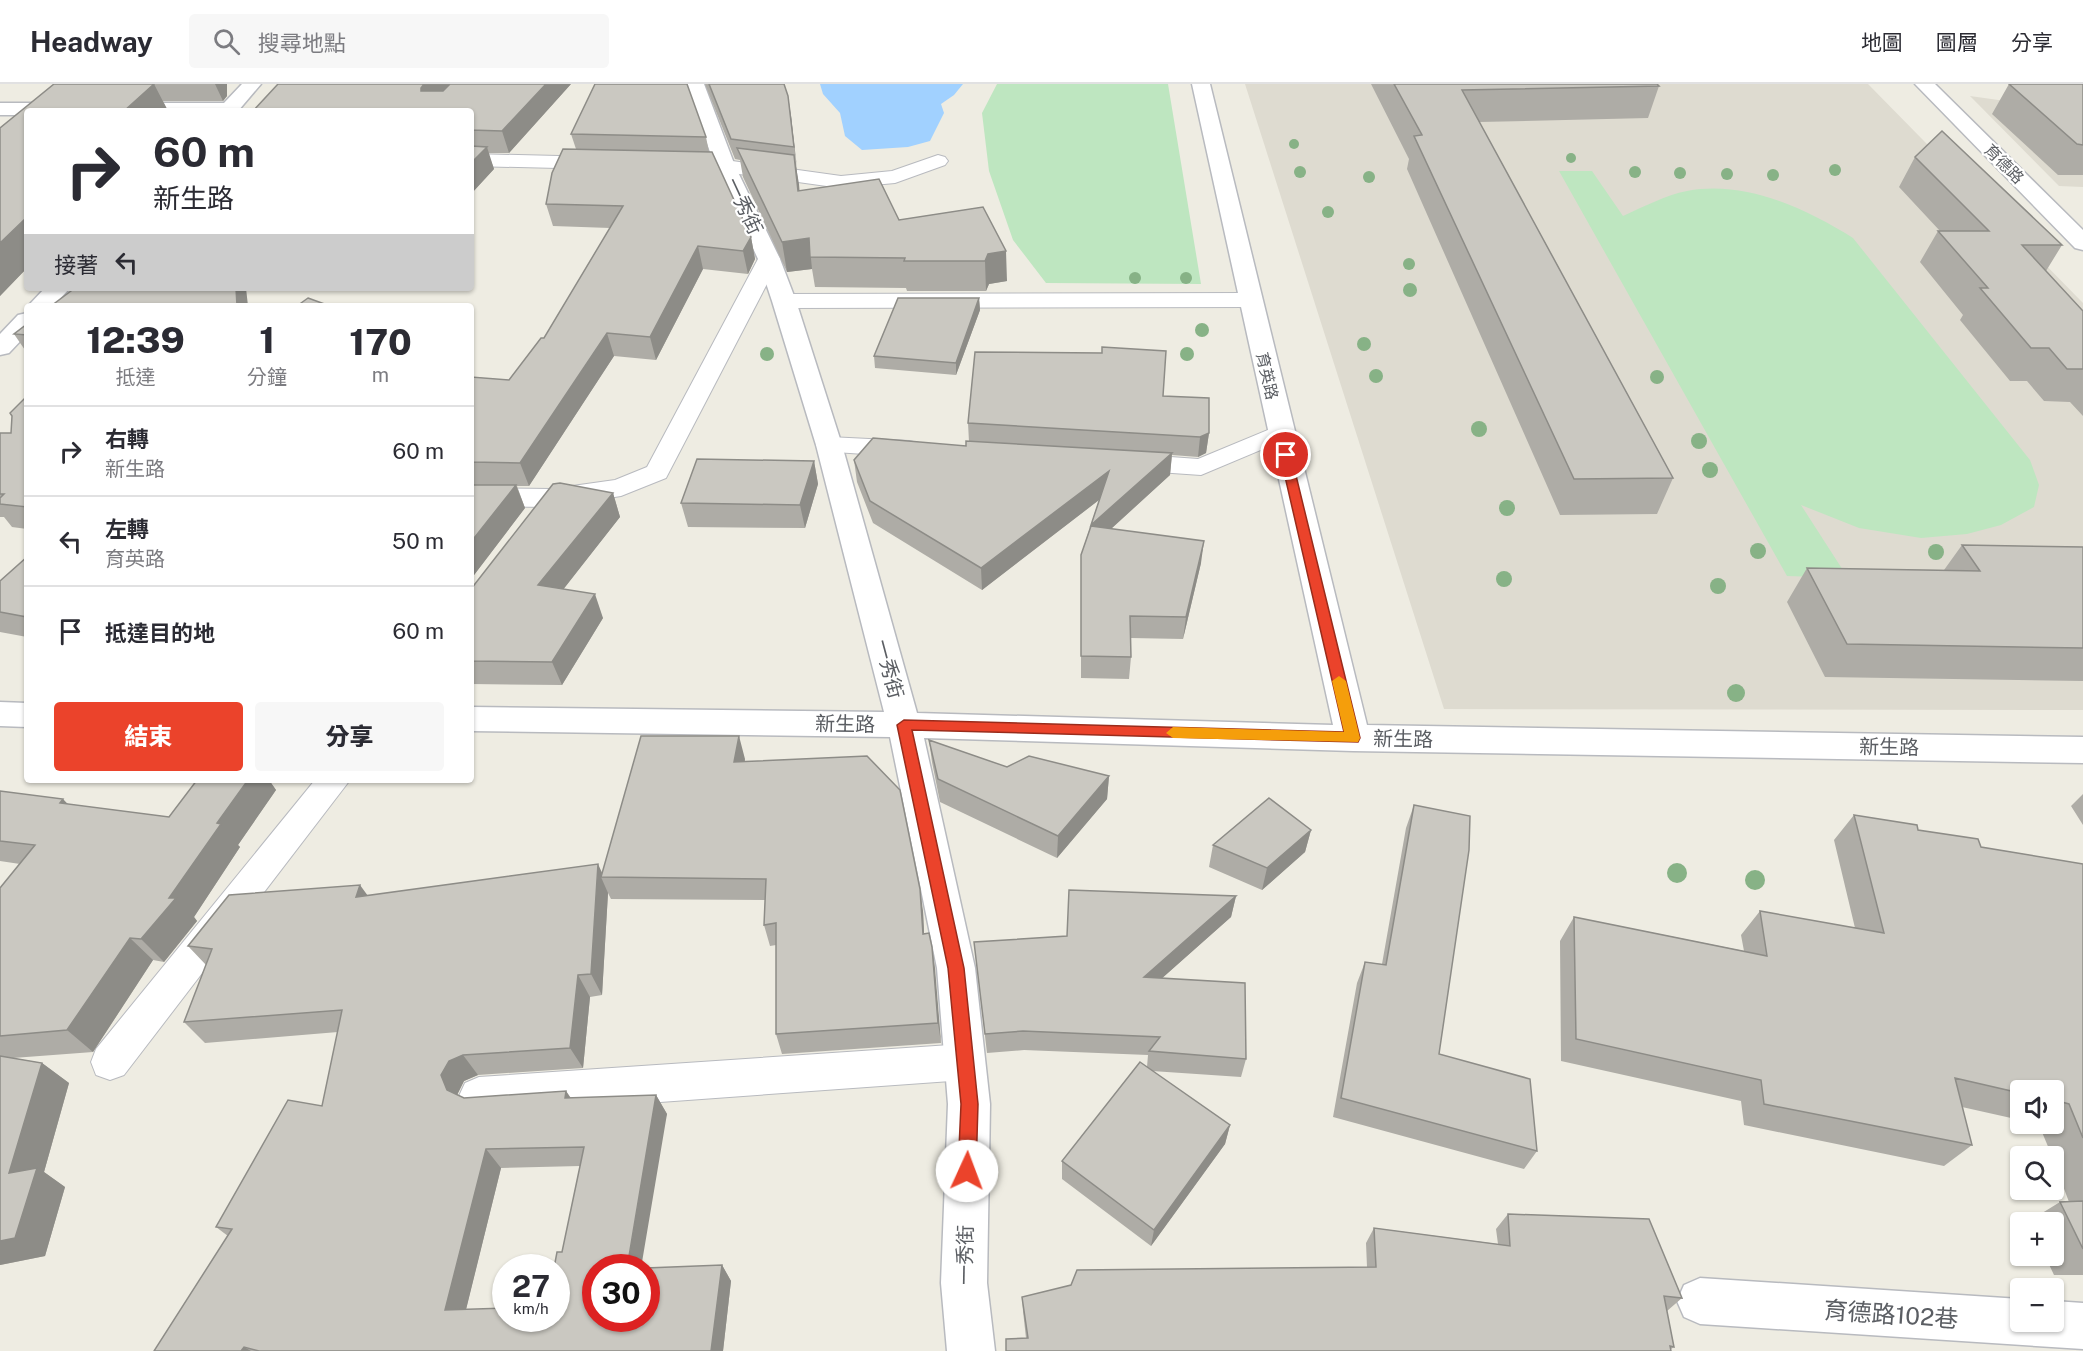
<!DOCTYPE html>
<html lang="zh-TW">
<meta charset="utf-8">
<style>
:root{--surface:#fff;--page:#f7f7f7;--text:#2b2b33;--muted:#7c7c81;--line:#e1e1e2;--accent:#eb432b}
body{margin:0;font-family:"Public Sans","Noto Sans TC",sans-serif;background:var(--page);color:var(--text);height:100vh;display:flex;flex-direction:column;font-size:22px;white-space:nowrap}
*{box-sizing:border-box;margin:0}
p{font-size:20px;color:var(--muted)}
.icon{flex:none;width:33px;height:33px;fill:none;stroke:currentColor;stroke-width:2;stroke-linecap:round;stroke-linejoin:round}
.map{position:relative;flex:1;overflow:hidden}
.sheet{position:absolute;left:24px;top:219px;width:450px;height:480px;display:flex;flex-direction:column;background:var(--surface);border-radius:6px;box-shadow:0 2px 4px #0004}
.sheet>*{flex:none}
.hud{position:absolute;left:24px;top:24px;width:450px;height:183px;border-radius:6px;box-shadow:0 2px 4px #0004;background:#fff;color:var(--text);overflow:hidden}
.tools{position:absolute;left:2010px;top:996px;display:grid;gap:12px}
.tools a{display:grid;place-items:center;width:54px;height:54px;border-radius:6px;background:var(--surface);box-shadow:0 2px 4px #0004;font-size:30px}
.speed{position:absolute;left:492px;top:1170px;display:flex;gap:12px;font-size:30px;font-weight:700;text-align:center}
.speed>*{display:grid;place-content:center;width:78px;height:78px;border-radius:50%;background:var(--surface);box-shadow:0 2px 4px #0004;line-height:1}
.speed small{font-size:15px;font-weight:400}
.speed .limit{border:9px solid #d22;background:#fff;color:#111}
.pin{position:absolute;display:grid;place-items:center;width:51px;height:51px;color:#fff;margin:-26px;border:3px solid #fff;border-radius:50%;box-shadow:0 2px 6px #0007}
.me{position:absolute;width:66px;margin:-33px;rotate:2deg;stroke-linejoin:round;filter:drop-shadow(0 0 4px #0008)}
.turn{display:flex;align-items:center;gap:21px;height:126px;padding:0 30px;font-size:27px}
.turn .icon{width:78px;height:78px;stroke-width:2.5}
.turn b{display:block;font-size:42px;line-height:51px}
.then{display:flex;align-items:center;height:57px;padding:0 30px;background:#0003;gap:12px;font-size:22px}
.eta{display:flex;justify-content:space-evenly;align-items:center;height:102px;text-align:center}
.eta b{font-size:36px;font-weight:800;line-height:42px}
.action{display:flex;gap:12px;margin-top:auto;padding:12px 30px}
.action a{flex:1;height:69px;border-radius:6px;background:var(--accent);color:#fff;font-size:24px;font-weight:800;line-height:69px;text-align:center}
.action a+a{background:var(--page);color:var(--text)}
ul{padding:0;list-style:none}
li{display:flex;align-items:center;gap:18px;height:90px;padding:0 30px;border-top:2px solid var(--line)}
li div{flex:1}
li b{display:block;font-size:22px}
li em{font-style:normal}
header{display:flex;align-items:center;gap:36px;box-sizing:border-box;height:84px;padding:0 30px;background:var(--surface);border-bottom:2px solid var(--line)}
header strong{font-size:28px}
nav{display:flex;gap:33px;margin-inline-start:auto;font-size:21px}
.search{width:420px;height:54px;background:var(--page);display:flex;align-items:center;gap:15px;box-sizing:border-box;padding:0 21px;border-radius:6px;color:var(--muted);font-size:22px}
.map>svg:first-child{display:block}
.education{fill:#dedbd0}
.green{fill:#bee6c0}
.water{fill:#a1d1ff}
.lines{fill:none;stroke-linecap:round;stroke-linejoin:round}
.service-casing{stroke:#b8babf;stroke-width:2}
.minor-casing{stroke:#b8babf;stroke-width:3}
.service{fill:#fff;fill-rule:evenodd}
.minor{fill:#fff;fill-rule:evenodd}
.tree{fill:#87b286}
.wall{fill:#aeaca6;fill-rule:evenodd}
.shaded-wall{fill:#8d8c87}
.building{fill:#cac8c1;stroke:#8d8c87;stroke-width:1.5;fill-rule:evenodd}
.route{fill:#eb432b;stroke:#992c1c;stroke-width:1.5}
.slow{fill:#f59e0b}
.labels{text-anchor:middle;dominant-baseline:central;stroke-width:4.5;stroke-linejoin:round;paint-order:stroke}
.far-street-label{font-size:16px;fill:#5b5e63;stroke:#fff}
.street-label{font-size:20px;fill:#5b5e63;stroke:#fff}
.near-street-label{font-size:24px;fill:#5b5e63;stroke:#fff}
</style>
<header>
<strong>Headway</strong>
<div class="search"><svg class="icon" aria-label="search" viewBox="0 0 24 24"><circle cx="10" cy="10" r="6"/><path d="M15 15l6 6"/></svg>搜尋地點</div>
<nav><a>地圖</a><a>圖層</a><a>分享</a></nav>
</header>
<div class="map">
<svg width="2083" height="1267" viewBox="0 0 2083 1267">
<rect width="100%" height="100%" fill="#eeece2"/>
<path class="education" d="M1245,0H1868L2083,219V626L1444,625Z
M1970,12L2083,28V103L2059,102Z"/>
<path class="green" d="M997,0H1168L1201,200L1046,199L1013,156L989,87L982,29Z
M1559,87H1592L1623,132C1643,123 1666,111 1687,107C1745,96 1805,124 1853,154L2030,376L2039,401L2034,423L2001,441L1967,450L1921,454L1859,444L1801,421L1848,494L1787,492Z"/>
<path class="water" d="M820,0H963L954,11L941,20L944,29L930,57L908,63L862,66L845,52L840,29L823,10Z"/>
<g class="lines">
<defs>
<path id="service" d="M471,70L599,73L606,75L609,79L606,83L599,85L471,82Z
M938,71L945,73L948,77L945,81L895,99L841,104L725,88L687,85L684,81L687,77L725,76L841,92L892,87Z
M769,168L777,170L780,175L666,394L621,412L551,423L471,422V404L551,405L615,396L647,383L758,175L761,170Z
M1250,209L1258,211L1261,216L1258,221L1250,223L784,224L776,222L773,217L776,212L784,210Z
M1280,341L1289,344L1293,349L1289,354L1201,391L1129,386L1120,384L1116,378L1120,372L1129,370L1198,375Z
M829,353L909,357L918,359L922,365L918,371L909,373L820,367L816,361L820,355Z
M315,696H350L124,991L110,996L96,991L91,978L96,965Z
M965,960L979,965L984,978L979,991L965,996L479,1031L465,1025L459,1012L465,999L479,993Z"/>
<path id="minor" d="M242,0H261L238,27H114L112,25L115,21L122,19H224Z
M686,0H704L735,82L780,175L796,217L842,361L917,629L1333,641L1192,0H1210L1367,641L2083,653V679L1353,667L924,654L975,884L990,1020L987,1199L995,1267H947L941,1199L948,1020L937,884L890,653L471,647V623L884,628L816,361L772,217L758,175L715,82Z
M1915,0H1935L2083,146V166L2075,164Z
M0,19H67L74,21L77,25L75,27H27V31H0Z
M45,204H70L53,222H28Z
M27,229V250L9,269L0,271V250L18,231Z
M0,618L27,619V643L0,642Z
M1700,1194L2020,1215V1238H2054V1217L2083,1219V1265L1700,1240L1684,1233L1677,1217L1684,1201Z"/>
</defs>
<use href="#service" class="service-casing"/>
<use href="#minor" class="minor-casing"/>
<use href="#service" class="service"/>
<use href="#minor" class="minor"/>
</g>
<g class="tree">
<circle cx="1294" cy="60" r="5"/>
<circle cx="1571" cy="74" r="5"/>
<circle cx="1835" cy="86" r="6"/>
<circle cx="1300" cy="88" r="6"/>
<circle cx="1635" cy="88" r="6"/>
<circle cx="1680" cy="89" r="6"/>
<circle cx="1727" cy="90" r="6"/>
<circle cx="1773" cy="91" r="6"/>
<circle cx="1369" cy="93" r="6"/>
<circle cx="1328" cy="128" r="6"/>
<circle cx="1409" cy="180" r="6"/>
<circle cx="1135" cy="194" r="6"/>
<circle cx="1186" cy="194" r="6"/>
<circle cx="1410" cy="206" r="7"/>
<circle cx="1202" cy="246" r="7"/>
<circle cx="1364" cy="260" r="7"/>
<circle cx="767" cy="270" r="7"/>
<circle cx="1187" cy="270" r="7"/>
<circle cx="1376" cy="292" r="7"/>
<circle cx="1657" cy="293" r="7"/>
<circle cx="1479" cy="345" r="8"/>
<circle cx="1699" cy="357" r="8"/>
<circle cx="1710" cy="386" r="8"/>
<circle cx="1507" cy="424" r="8"/>
<circle cx="1758" cy="467" r="8"/>
<circle cx="1936" cy="468" r="8"/>
<circle cx="1504" cy="495" r="8"/>
<circle cx="1718" cy="502" r="8"/>
<circle cx="1736" cy="609" r="9"/>
<circle cx="1677" cy="789" r="10"/>
<circle cx="1755" cy="796" r="10"/>
</g>
<path class="wall" d="M54,0H227V12L223,17H163L168,27H27V184L0,212V44Z
M571,0L509,69H488L494,85L471,110V27Z
M705,0H784L791,32L799,107L899,136L983,123L1007,197L989,200L986,207H907L906,204L815,203L812,185L787,188L743,93L740,76L735,75Z
M1371,0H1657L1659,2L1648,34L1479,38L1673,394L1657,430L1560,431L1407,85L1409,75Z
M2009,0H2083V91H2058L1992,30Z
M571,50L706,53L709,68L751,153L755,175L748,190L703,185L656,276L614,272L529,402H517L525,424L471,495V293L509,296L544,254L610,144L553,142L546,120L576,65Z
M1915,73L2062,161L2046,187L2083,227V332L2070,318L2044,317L2027,297H2010L1960,236L1963,231L1920,178L1938,147H1940L1899,103Z
M979,214L980,226L956,291L875,284L874,272Z
M27,240V269L14,250Z
M27,312V445L12,443L4,433H0V349H11L12,333L10,329Z
M1163,312L1209,349L1206,369L1198,373L1172,371L1170,391L1111,445L1201,479L1183,555L1131,554V573L1129,595L1081,594V471L1099,416L982,506L873,439L857,398L854,376L966,362L969,358L968,339Z
M814,377L818,400L805,444L688,443L681,419Z
M613,409L620,433L563,505L603,534L562,601L471,600V505Z
M1962,461L2083,463V597L1825,593L1787,518L1807,484L1944,486Z
M27,473V553L0,548V497Z
M929,656L1007,683L1109,692L1107,715L1057,774L940,718L932,678Z
M745,675V678L923,827L924,849L932,863L941,959L782,970L776,950V861L770,862L764,841L765,816L611,815L608,809L602,911L590,913L583,984L478,991L464,997L457,1011L464,1014L566,1007L571,1014L656,1011L667,1030L596,1234L722,1181L731,1197L723,1267H154L228,1152L216,1143L322,1022L338,948L205,959L184,938L206,881L188,862L368,812L602,789ZM580,1082L562,1168L556,1234L466,1225L501,1084Z
M197,696H269L276,706L238,761L240,763L194,833L197,837L164,878L153,876L93,968L13,974L42,979L69,999L44,1088L65,1103L45,1172L0,1181V804L20,780L0,777V707L68,720L169,733Z
M2083,710V741L2071,722Z
M1414,721L1439,970L1537,1067L1524,1085L1333,1033L1357,899L1365,878L1382,880L1406,744Z
M1854,731L1981,763L2083,780V1191H2054L2045,1172H2054V1138H2030L2029,1137L2060,1118H2069L2054,1078V1072H2052L2039,1041L2034,1040H2054V1006H2020V1036L1962,1023L1972,1061L1944,1082L1744,1041L1741,1017L1561,977L1560,857L1574,833L1744,867L1741,851L1760,827L1855,844L1834,756Z
M1311,746L1305,768L1262,806L1209,783L1213,761Z
M1236,812L1231,833L1162,894L1246,975L1241,993L1152,987L1230,1041L1225,1060L1151,1162L1062,1095V1077L1147,983L1148,971L1024,966L987,969L974,858L1067,852Z
M1508,1130L1682,1214L1667,1227L1674,1263L1671,1265L1026,1254L1023,1227L1022,1213L1071,1201L1367,1183L1366,1159L1374,1144L1498,1160L1496,1145Z"/>
<path class="shaded-wall" d="M154,0L168,27H124Z
M215,0H227V12L223,17Z
M424,0H451L428,27L421,7V4Z
M546,0H571L509,69L502,47Z
M788,12L791,32L797,84L794,63Z
M487,63L494,85L471,110V79Z
M794,71L799,100L802,137L798,107Z
M27,133V184L0,212V159Z
M751,153L755,175L748,190L743,167Z
M809,154L812,185L787,188L782,158Z
M698,162L703,185L656,276L650,253Z
M1006,167L1007,197L989,200L986,207L985,177L988,170Z
M236,204H246L248,222H237Z
M979,214L980,226L956,291V279Z
M607,249L614,272L529,402L520,379Z
M1209,349L1206,369L1198,373L1200,353Z
M1172,369L1170,391L1090,464L1091,441Z
M814,377L818,400L805,444L800,421Z
M1109,387L1108,409L982,506L981,484Z
M516,401L525,424L471,495V458Z
M613,409L620,433L548,525L538,501Z
M1204,457L1201,479L1183,555L1186,533Z
M595,510L603,534L562,601L552,578Z
M739,652L745,675L740,701L734,678Z
M1109,692L1107,715L1057,774L1058,752Z
M248,696H269L276,706L238,761L240,763L194,833L197,837L164,878L141,855L169,814L217,739Z
M63,715L86,739L60,719Z
M1311,746L1305,768L1262,806L1267,784Z
M598,780L604,793H601L608,809L602,911L591,890Z
M360,801L376,823L356,813Z
M920,805L923,827L925,871L923,850Z
M1236,812L1231,833L1142,912L1144,893Z
M130,854L153,876L93,968L67,946Z
M932,863L935,884L941,959L938,939Z
M578,891L590,913L583,984L570,964Z
M463,971L478,991L464,997L457,1011L447,1006L441,991L449,977Z
M42,979L69,999L44,1088L65,1103L45,1172L0,1181V1157L9,1089Z
M566,1007L578,1026L565,1014Z
M656,1011L667,1030L641,1184H627Z
M1230,1041L1225,1060L1151,1162L1154,1146Z
M486,1065L501,1084L462,1242L445,1226Z
M722,1181L731,1197L723,1267H711Z
M244,1263L251,1267H241Z"/>
<path class="building" d="M54,0H154L124,27H27V133L0,159V44Z
M278,0H424L421,4V7H443L450,0H546L502,47L471,46V27H253Z
M595,0H687L706,53L571,50Z
M709,0H784L788,12L794,63L731,55Z
M1394,0H1657L1659,2L1462,6L1673,394L1574,395L1414,52L1422,51Z
M2009,0H2083V61L2077,60Z
M1942,47L2062,161H2022L2083,227V285H2067L2049,264H2031L1980,204H1988L1938,147H1989L1915,73Z
M471,62L487,63L471,79Z
M737,64L794,71L798,107L879,95L899,136L983,123L1006,167L988,170L985,177H904L905,174L810,173L809,154L782,158Z
M563,65L712,68L751,153L743,167L698,162L650,253L607,249L520,379L471,378V293L509,296L541,254H544L623,122L546,120L552,89Z
M75,204H236L237,222H51Z
M308,214L330,222H297Z
M898,214H979L956,279L874,272Z
M27,240V251L14,250Z
M1102,263L1166,267L1163,312L1209,314V349L1200,353L968,339L975,268L1102,269Z
M27,312V423L0,420V414L4,410H0V349H11L12,332L10,329Z
M873,354L966,362V357L1172,369L1091,441L1109,387L981,484L870,417L854,376Z
M697,375L814,377L800,421L681,419Z
M560,399L613,409L538,501L595,510L552,578L471,577V505L553,400Z
M471,401H516L471,458Z
M1091,442L1204,457L1186,533L1130,532L1131,573L1081,572V471Z
M1962,461L2083,463V564L1847,560L1807,484L1980,487Z
M27,473V533L0,528V497Z
M641,652H739L734,678L867,672L900,706L920,805L923,850L929,849L932,863L938,939L776,950V839L764,841L766,795L601,793Z
M929,656L1007,683L1029,672L1109,692L1058,752L938,695Z
M197,696H248L217,739L221,740L169,814H176L141,855L130,854L67,946L0,952V804L35,761L0,757V707L63,715L60,719L169,733Z
M1269,714L1311,746L1267,784L1213,761Z
M1414,721L1470,732L1469,766L1439,970L1530,995L1537,1067L1341,1014L1365,878L1386,881Z
M1854,731L1917,741L1918,746L1978,755L1981,763L2083,780V1054L2069,1020L2054,1016V1006H2020V1009L1955,994L1972,1061L1764,1020L1761,996L1576,955L1574,833L1767,872L1760,827L1884,849Z
M598,780L591,890L578,891L570,964L463,971L449,977L441,991L447,1006L464,1014L566,1007L565,1014L656,1011L627,1184H596V1234H646V1184L722,1181L711,1267H259L244,1263L241,1267H154L232,1145L216,1143L288,1016L322,1022L342,926L184,938L212,865L188,862L229,811L360,801L356,813ZM584,1063L562,1168H557L554,1184H556V1234H506V1224L445,1226L486,1065Z
M1069,806L1236,812L1144,893L1245,899L1246,975L1149,967L1160,953L1023,947L985,950L974,858L1067,852Z
M0,972L42,979L9,1089L37,1084L15,1154L0,1157Z
M1140,978L1230,1041L1154,1146L1062,1077Z
M2083,1117V1165L2060,1118Z
M1508,1130L1649,1135L1682,1214L1664,1212L1674,1263L1670,1262L1671,1267H1006V1255L1028,1254L1022,1213L1071,1201L1077,1186L1376,1183L1374,1144L1510,1162Z"/>
<path class="route" d="M1286,368L1291,371L1360,654L1358,658L912,646L964,884L978,1020L976,1087L974,1093L967,1096L961,1093L958,1087L961,1020L948,884L897,641L904,636L1344,648L1280,371Z"/>
<path class="slow" d="M1339,592L1346,597L1360,654L1358,658L1173,654L1166,649L1173,643L1344,648L1332,597Z"/>
<g class="labels">
<g class="far-street-label">
<text transform="translate(2004 80) rotate(45)">育德路</text>
<text transform="translate(1267 292) rotate(77)">育英路</text>
</g>
<g class="street-label">
<text transform="translate(744 122) rotate(65)">一秀街</text>
<text transform="translate(889 585) rotate(75)">一秀街</text>
<text transform="translate(845 640) rotate(1)">新生路</text>
<text transform="translate(1403 655) rotate(1)">新生路</text>
<text transform="translate(1889 663) rotate(1)">新生路</text>
<text transform="translate(965 1171) rotate(-89)">一秀街</text>
</g>
<g class="near-street-label">
<text transform="translate(1891 1230) rotate(4)">育德路102巷</text>
</g>
</g>
</svg>
<div class="tools">
<a><svg class="icon" aria-label="sound" viewBox="0 0 24 24"><path d="M4 9h4l5-4v14l-5-4H4zM17 9q2 3 0 6"/></svg></a>
<a><svg class="icon" aria-label="search" viewBox="0 0 24 24"><circle cx="10" cy="10" r="6"/><path d="M15 15l6 6"/></svg></a>
<a>+</a>
<a>−</a>
</div>
<div class="speed"><div>27<small>km/h</small></div><div class="limit">30</div></div>
<div class="pin" style="left:1286px;top:371px;background:#d93025"><svg class="icon" aria-label="arrive" viewBox="0 0 24 24"><path d="M6 21V4h12l-3 4 3 4H6"/></svg></div>
<svg class="me" style="left:967px;top:1087px" viewBox="-20 -20 40 40"><circle r="19" fill="#fff"/><path d="M0-13L10 11 0 6-10 11z" fill="#eb432b"/></svg>
<div class="hud">
<div class="turn"><svg class="icon" aria-label="right" viewBox="0 0 24 24"><path d="M7 20v-9h11M14 6l5 5-5 5"/></svg><div><b>60 m</b>新生路</div></div>
<div class="then">接著<svg class="icon" aria-label="left" viewBox="0 0 24 24"><path d="M17 20v-9H6M10 6l-5 5 5 5"/></svg></div>
</div>
<section class="sheet">
<div class="eta">
<div><b>12:39</b><p>抵達</p></div>
<div><b>1</b><p>分鐘</p></div>
<div><b>170</b><p>m</p></div>
</div>
<ul>
<li><svg class="icon" aria-label="right" viewBox="0 0 24 24"><path d="M7 20v-9h11M14 6l5 5-5 5"/></svg><div><b>右轉</b><p>新生路</p></div><em>60 m</em></li>
<li><svg class="icon" aria-label="left" viewBox="0 0 24 24"><path d="M17 20v-9H6M10 6l-5 5 5 5"/></svg><div><b>左轉</b><p>育英路</p></div><em>50 m</em></li>
<li><svg class="icon" aria-label="arrive" viewBox="0 0 24 24"><path d="M6 21V4h12l-3 4 3 4H6"/></svg><div><b>抵達目的地</b></div><em>60 m</em></li>
</ul>
<div class="action"><a>結束</a><a>分享</a></div>
</section>
</div>
